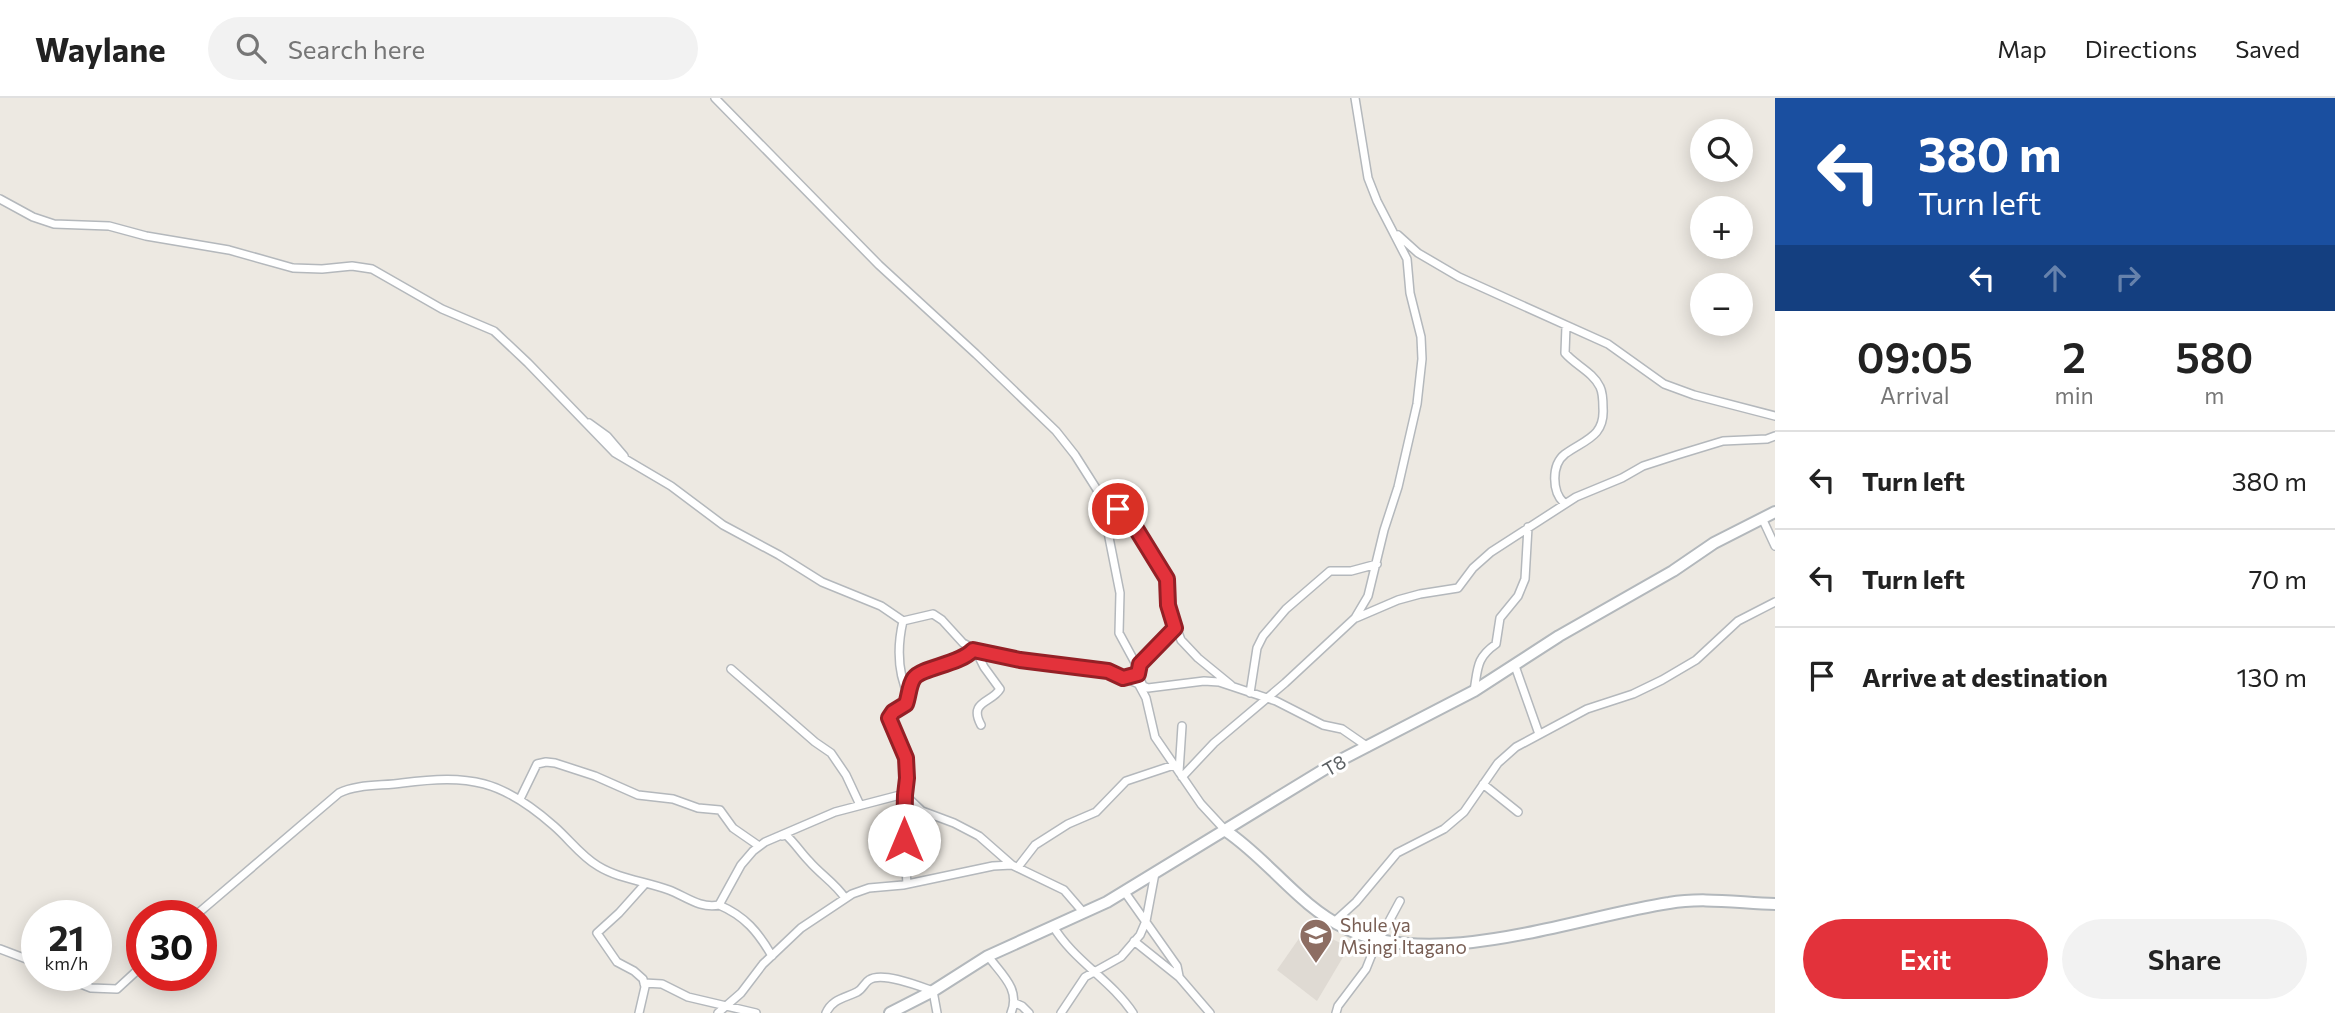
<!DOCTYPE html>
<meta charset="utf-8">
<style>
:root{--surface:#fff;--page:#f2f2f2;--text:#222;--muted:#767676;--line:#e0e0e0;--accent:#e3323b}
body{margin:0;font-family:Commissioner,sans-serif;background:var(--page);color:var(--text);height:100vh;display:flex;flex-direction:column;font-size:26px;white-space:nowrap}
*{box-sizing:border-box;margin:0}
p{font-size:23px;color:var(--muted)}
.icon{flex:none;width:38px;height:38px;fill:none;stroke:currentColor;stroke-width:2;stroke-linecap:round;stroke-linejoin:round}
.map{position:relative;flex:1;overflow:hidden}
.side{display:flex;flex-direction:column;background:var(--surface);width:560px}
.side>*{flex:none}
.top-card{background:#1a4fa0;color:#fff;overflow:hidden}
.controls{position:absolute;left:1690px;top:21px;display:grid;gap:14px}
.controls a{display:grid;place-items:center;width:63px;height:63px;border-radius:50%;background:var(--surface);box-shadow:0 4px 18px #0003;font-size:35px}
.speed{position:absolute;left:21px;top:802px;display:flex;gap:14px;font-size:35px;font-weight:700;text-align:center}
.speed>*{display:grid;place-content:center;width:91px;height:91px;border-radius:50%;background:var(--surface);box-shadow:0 4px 18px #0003;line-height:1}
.speed small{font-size:18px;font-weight:400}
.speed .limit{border:10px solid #d22;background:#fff;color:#111}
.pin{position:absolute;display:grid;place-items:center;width:60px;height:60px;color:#fff;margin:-30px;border:4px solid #fff;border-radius:50%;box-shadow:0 2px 7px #0007}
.me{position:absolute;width:77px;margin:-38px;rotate:0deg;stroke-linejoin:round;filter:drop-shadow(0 0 5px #0008)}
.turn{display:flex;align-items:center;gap:24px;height:147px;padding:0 28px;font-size:32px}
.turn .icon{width:91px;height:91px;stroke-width:2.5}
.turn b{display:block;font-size:49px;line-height:60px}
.lanes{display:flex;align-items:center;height:66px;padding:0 28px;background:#0003;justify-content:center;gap:35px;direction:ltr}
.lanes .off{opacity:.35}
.eta{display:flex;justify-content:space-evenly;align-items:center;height:119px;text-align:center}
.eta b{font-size:42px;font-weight:600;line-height:49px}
.primary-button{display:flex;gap:14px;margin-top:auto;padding:14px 28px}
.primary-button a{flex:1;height:80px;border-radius:42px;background:var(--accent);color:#fff;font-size:28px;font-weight:600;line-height:80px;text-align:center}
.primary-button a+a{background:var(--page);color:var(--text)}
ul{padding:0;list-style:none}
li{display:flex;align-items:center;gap:21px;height:98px;padding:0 28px;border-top:2px solid var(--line)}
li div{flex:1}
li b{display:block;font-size:26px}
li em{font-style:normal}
header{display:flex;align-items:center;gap:42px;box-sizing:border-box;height:98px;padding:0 35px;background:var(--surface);border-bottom:2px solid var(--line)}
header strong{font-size:33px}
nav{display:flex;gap:38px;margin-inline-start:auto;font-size:24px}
.search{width:490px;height:63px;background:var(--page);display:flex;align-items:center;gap:18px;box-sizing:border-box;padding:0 24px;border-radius:38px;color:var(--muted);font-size:26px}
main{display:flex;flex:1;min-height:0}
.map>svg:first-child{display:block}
.education{fill:#dfdad3}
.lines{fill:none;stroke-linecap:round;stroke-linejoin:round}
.street-casing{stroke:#b4b8bc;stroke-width:10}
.secondary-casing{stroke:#b3b8bc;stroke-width:14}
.street{stroke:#fff;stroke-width:7}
.secondary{stroke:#fff;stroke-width:10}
.route-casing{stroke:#942026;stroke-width:18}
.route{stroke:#e3323b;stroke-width:12}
.labels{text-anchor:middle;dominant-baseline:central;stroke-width:6;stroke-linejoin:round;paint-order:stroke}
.street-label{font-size:19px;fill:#5a5f62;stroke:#fff}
.education-label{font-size:19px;fill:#785e54;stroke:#fff;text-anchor:start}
</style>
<header>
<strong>Waylane</strong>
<div class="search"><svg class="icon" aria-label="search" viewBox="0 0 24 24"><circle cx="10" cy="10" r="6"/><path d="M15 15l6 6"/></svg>Search here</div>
<nav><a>Map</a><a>Directions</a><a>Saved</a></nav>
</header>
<main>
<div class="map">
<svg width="1775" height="915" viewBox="0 0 1775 915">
<rect width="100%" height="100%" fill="#ede9e2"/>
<path class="education" d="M1307,829L1349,849L1317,903L1277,872Z"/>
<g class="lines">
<defs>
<path id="street" d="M715,0L879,167L976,256L1056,333L1075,357L1101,398L1129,422L1162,472L1169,486L1170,513L1181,542L1198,560L1231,587
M0,101L33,119L54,126L109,128L146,138L229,152L293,170L322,171L352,168L372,171L442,211L494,233L528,265L615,355L671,388L723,427L779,457L822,484L881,508L903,523L933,516L942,522L963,545L980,554L1056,567L1108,573L1148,590L1204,583L1219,584L1276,603L1323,627L1342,631L1368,649
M1398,137L1418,155L1459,179L1608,246L1664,286L1694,297L1775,318
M589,325L607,338L624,358
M1101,399L1120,495L1119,535L1138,570
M1564,405C1552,394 1551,367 1565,356C1584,342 1605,339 1603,310C1603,303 1603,295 1600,289C1593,274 1575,267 1565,255L1566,228
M1762,420L1775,448
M1356,520L1398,502L1420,496L1458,490L1473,470L1491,454L1576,399L1622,380L1643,368L1677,357L1723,343L1767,341L1775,338
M903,523C897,549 897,574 909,599
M976,553L984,569L1000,591C992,605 968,603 981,627
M1515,568L1539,636
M731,571L815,644L831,655L846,677L860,707
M1139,587L1146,600L1155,639L1201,706L1226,733
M1143,588L1137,574L1140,566L1175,530
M1474,593C1478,570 1476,560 1496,546L1500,520L1518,498L1525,481L1528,429
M1250,595L1257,550L1263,538L1286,511L1330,473H1351L1377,466
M1179,674L1182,628
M1182,679L1214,645L1285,585L1355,520L1368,498L1384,432L1398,389L1417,306L1422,261L1421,239L1410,195L1407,161L1377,103L1368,80L1355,0
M1483,686L1518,714
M520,701L537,666L546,664L555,665L595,678L638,697L673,701L698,710L720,712L733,730L759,748
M782,738L786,737C795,745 801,755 809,763C821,777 835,785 845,800
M1018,769L1035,747L1068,726L1096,714L1126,683L1174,667
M907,786L904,742L905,697L907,680L906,660L889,620L893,614L906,606L916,578L962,561L973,552
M1124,793L1177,868L1179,878
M719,807C745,818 758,834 772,858
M196,817L339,695C357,686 382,688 402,685C470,676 502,682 554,728C569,741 581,758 598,768C619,781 645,783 669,792C685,798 700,811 719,807L741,767L753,753L765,744L835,714L900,697H905L922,713L954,725L979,738L1012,767
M1334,824L1356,804L1397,755L1444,731L1464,714L1498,665L1516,649L1587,611L1633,596L1662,582L1696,562L1738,523L1775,504
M1053,828C1073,862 1111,882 1133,915
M1379,842L1400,803
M1134,843L1179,879L1210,915
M0,851L37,865
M988,858C1001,876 1021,891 1011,915
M58,877L91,890L117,891L142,868
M644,885L662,886L688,899L756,915
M1015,905L1022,908L1029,915
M639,915L645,889L643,881L634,873L617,864L597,835L619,815L645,786
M718,915L741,895L763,866L801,830L852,796L869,790L903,787L993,768L1012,767L1064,792L1083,814
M826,915C832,901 845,900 857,894C863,891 864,885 869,882C882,873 919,888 933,893L937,915
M1061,915L1085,879L1121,859L1140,837L1146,823L1155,775
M1336,915L1338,908L1366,871L1378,841"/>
<path id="secondary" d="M1226,733C1269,762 1298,807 1345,830C1434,874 1576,819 1669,805C1703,799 1740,805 1775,806
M890,915L933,893L988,858L1107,804L1333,666L1474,593L1559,538L1673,473L1714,445L1775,414"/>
</defs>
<use href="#street" class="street-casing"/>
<use href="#secondary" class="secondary-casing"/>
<use href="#street" class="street"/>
<use href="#secondary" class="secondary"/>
</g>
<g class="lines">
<defs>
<path id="route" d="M904,742L905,697L907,680L906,660L889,620L893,614L906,606C909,598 909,587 914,580C922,569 959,567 973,552L1020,562L1108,573L1123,580L1138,576L1140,566L1175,530L1168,507L1167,481L1135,429L1118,411"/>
</defs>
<use href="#route" class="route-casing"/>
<use href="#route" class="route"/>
</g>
<defs>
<symbol id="school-pin" viewBox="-11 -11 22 30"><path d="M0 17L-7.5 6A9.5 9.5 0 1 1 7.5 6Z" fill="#8d6e63" stroke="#fff"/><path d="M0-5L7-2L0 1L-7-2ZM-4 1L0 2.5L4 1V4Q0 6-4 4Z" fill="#fff"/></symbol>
</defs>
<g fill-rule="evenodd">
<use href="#school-pin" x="1297" y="818" width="38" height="52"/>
</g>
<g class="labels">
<g class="street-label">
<text transform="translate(1334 667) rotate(-30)">T8</text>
</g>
<g class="education-label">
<text x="1340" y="826">Shule ya<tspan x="1340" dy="22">Msingi Itagano</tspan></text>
</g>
</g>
</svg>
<div class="controls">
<a><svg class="icon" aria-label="search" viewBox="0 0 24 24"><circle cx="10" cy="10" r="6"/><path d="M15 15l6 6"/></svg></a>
<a>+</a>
<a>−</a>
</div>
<div class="speed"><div>21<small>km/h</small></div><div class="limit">30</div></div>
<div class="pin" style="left:1118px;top:411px;background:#d93025"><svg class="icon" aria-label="arrive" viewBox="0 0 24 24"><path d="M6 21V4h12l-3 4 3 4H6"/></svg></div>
<svg class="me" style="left:904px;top:742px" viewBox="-20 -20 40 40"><circle r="19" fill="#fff"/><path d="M0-13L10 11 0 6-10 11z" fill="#e3323b"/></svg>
</div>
<section class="side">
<div class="top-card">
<div class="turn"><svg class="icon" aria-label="left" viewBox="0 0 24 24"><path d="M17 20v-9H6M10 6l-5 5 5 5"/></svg><div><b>380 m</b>Turn left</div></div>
<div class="lanes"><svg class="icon" aria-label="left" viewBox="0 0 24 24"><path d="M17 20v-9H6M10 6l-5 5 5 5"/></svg><svg class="icon off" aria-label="ahead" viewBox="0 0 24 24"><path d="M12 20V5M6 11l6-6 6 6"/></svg><svg class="icon off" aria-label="right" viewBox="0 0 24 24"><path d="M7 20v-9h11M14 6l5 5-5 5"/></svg></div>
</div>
<div class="eta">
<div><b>09:05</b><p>Arrival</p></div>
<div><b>2</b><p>min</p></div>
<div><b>580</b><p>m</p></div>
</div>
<ul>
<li><svg class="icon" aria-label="left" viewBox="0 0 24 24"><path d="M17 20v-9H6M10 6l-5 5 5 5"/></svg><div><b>Turn left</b></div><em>380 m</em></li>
<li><svg class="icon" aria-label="left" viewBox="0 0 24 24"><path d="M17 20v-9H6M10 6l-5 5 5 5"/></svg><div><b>Turn left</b></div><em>70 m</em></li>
<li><svg class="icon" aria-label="arrive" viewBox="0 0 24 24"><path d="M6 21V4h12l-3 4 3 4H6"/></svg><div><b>Arrive at destination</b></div><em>130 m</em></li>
</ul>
<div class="primary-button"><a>Exit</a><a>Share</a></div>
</section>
</main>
